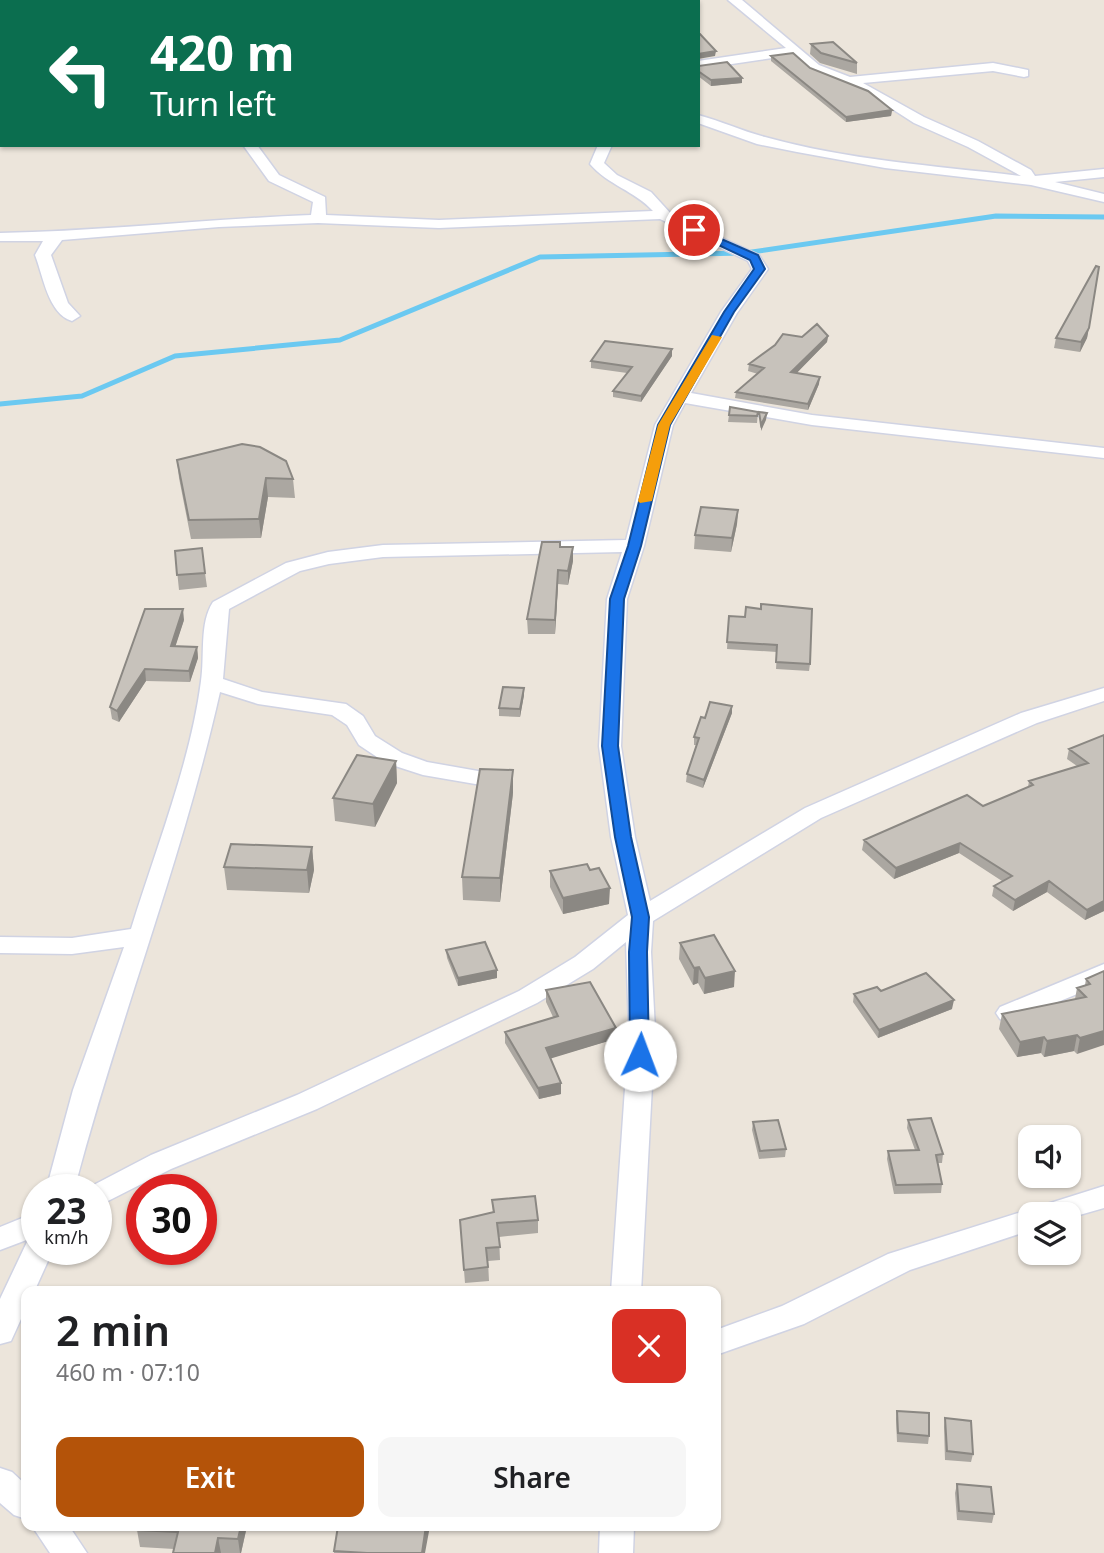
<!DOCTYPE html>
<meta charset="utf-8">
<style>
:root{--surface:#fff;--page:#f6f6f6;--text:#202124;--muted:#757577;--accent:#b45309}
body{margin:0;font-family:"Noto Sans",sans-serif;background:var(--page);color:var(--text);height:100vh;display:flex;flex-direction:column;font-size:26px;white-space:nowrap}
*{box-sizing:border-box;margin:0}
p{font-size:23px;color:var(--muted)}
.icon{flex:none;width:38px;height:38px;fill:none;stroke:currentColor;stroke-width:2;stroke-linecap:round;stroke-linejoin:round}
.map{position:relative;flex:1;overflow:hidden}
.details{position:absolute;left:21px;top:1286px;width:700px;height:245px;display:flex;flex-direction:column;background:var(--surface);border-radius:14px;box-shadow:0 2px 5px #0004}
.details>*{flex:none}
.banner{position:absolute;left:0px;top:0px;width:700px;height:147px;box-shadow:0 2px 5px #0004;background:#0b6e4f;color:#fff;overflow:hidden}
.buttons{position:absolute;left:1018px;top:1125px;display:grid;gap:14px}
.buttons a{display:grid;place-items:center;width:63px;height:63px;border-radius:14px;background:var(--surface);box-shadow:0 2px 5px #0004;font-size:35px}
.speed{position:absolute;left:21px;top:1174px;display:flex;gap:14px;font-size:35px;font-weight:700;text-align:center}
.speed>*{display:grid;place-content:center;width:91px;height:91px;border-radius:50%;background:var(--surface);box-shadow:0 2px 5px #0004;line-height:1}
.speed small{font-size:18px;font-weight:400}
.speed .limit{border:10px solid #d22;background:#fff;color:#111}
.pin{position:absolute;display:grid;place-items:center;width:60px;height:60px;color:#fff;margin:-30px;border:4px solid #fff;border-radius:50%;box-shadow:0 2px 7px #0007}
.me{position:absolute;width:77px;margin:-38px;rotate:2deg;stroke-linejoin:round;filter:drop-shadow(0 0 5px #0008)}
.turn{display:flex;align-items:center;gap:24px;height:147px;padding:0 35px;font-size:32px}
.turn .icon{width:91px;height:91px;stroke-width:2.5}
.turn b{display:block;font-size:49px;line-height:60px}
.round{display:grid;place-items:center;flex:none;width:74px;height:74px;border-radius:14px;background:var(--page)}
.summary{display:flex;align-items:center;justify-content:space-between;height:119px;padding:0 35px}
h1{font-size:42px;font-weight:600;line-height:52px}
.action{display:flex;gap:14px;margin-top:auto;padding:14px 35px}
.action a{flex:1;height:80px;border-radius:14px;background:var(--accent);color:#fff;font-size:28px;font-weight:600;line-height:80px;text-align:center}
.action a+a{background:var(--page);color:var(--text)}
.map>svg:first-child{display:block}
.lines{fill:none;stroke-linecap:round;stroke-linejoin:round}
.stream-far1{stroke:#6bc9f1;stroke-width:4.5}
.stream{stroke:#6bc9f1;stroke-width:5}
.street-casing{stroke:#d0d3e3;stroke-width:3}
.secondary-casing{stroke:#d0d3e3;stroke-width:4}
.street{fill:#fff;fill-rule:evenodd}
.secondary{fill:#fff;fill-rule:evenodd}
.wall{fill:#aba7a1}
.shaded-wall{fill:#8b8883}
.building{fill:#c7c2bb;stroke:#8b8883;stroke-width:2}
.route{fill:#1a73e8;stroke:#114b97;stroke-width:2}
.slow{fill:#f59e0b}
</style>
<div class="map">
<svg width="1104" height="1553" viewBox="0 0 1104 1553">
<rect width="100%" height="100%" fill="#ece5db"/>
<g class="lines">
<path class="stream-far1" d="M410,0L414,2"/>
<path class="stream" d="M0,404L82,396L175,356L340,340L540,257L745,253L996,216L1104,217"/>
<defs>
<path id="street" d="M444,0H462L460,2Z
M469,0H482L483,2H471Z
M728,0H742L819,65L850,77L993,63L1028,70V76L1024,77L993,71L863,83L924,117L978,141L1031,170L1035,176L1104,169V177L1055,182L1104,194V202L1031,185L885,168L797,152L757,144L698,123V115C721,121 742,131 765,137C847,160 936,166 1021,176L968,147L914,123L869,94L811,71L793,55L698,69V61L786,48Z
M243,145H257L279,175L325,197L326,215L439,220L653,211C635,191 608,185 590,164L598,145H612L604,163L617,175L651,192L672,215L759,255L768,269L737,313L691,393L812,415L1104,448V458L812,425L685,403L673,425L644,546L627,599L621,746L635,837L650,901L805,808L1021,713L1104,688V701L1037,723L821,818L653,921L651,952L655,1030L641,1292H611L629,1030L626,942L593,969L537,1003L317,1109L171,1169L106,1202L96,1205V1190H84L151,1155L297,1095L519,991L575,957L628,915L611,837L599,746L607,599L622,552L383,557L329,564L300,571L229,609L223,679L262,692L346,704L363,716L375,736L402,753L427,762L495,774L498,779L487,786L423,775L386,763L359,745L347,725L332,715L258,704L220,692C182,861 118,1022 74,1190H46L73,1090L124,947L72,954L0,953V937L72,938L131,929C155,851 191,761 201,681C205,656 199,623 213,602L286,563L328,552L383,545L626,540L655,425L721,312L752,269L748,261L660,219L439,228L318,223L219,227L62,240L51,255L68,303L80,316L72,321C48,314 43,275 35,255L43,241H0V233C104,231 207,219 311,215L313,202L269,181Z
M1104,964V983L1009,1022L1000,1019L996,1013L1000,1007Z
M1104,1186V1208L1069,1218V1214H1031V1230L910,1270L804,1324L716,1355V1330L782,1306L888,1254Z
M37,1212V1236L0,1250V1227Z
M37,1239V1250H53L34,1292H26V1308L11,1341L0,1344V1299L27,1242Z
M0,1468L12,1472L26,1485V1519L14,1515L0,1503Z
M32,1526H69L87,1553H50Z
M600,1526H634L633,1553H599Z"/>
<path id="secondary" d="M127,0H146L126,2Z
M395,0H435L394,2Z
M0,19H2V29H0Z"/>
</defs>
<use href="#street" class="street-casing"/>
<use href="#secondary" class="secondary-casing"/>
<use href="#street" class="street"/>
<use href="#secondary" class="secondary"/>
</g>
<path class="wall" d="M155,0H247L241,2H162Z
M811,44L857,63V74L820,63L810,54Z
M771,56L810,68L892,110L891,116L846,122L771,61Z
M698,66L742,78V83L711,86L698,76Z
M1099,267L1087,338L1080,352L1054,348L1056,338Z
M828,336L827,342L796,373L819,384L808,410L735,398L736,392L758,374L748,371L749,364L802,337Z
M672,349V356L641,402L613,397V391L627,373L591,368V361Z
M758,412L757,423L728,422L729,415Z
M177,460L293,479L295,498L268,497L261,538L191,539L179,478Z
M738,510L737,524L731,552L694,549L695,535Z
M560,547H573V561L568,585L558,584L555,634H528L527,619Z
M175,551L205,573L207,587L179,590Z
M729,616L810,664L809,671L776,669L777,652L727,649Z
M184,620L175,646L197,647L198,658L190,682L146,681L119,722L112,719L110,707Z
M524,695L520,717L499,716V708Z
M732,706V713L703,788L686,782L687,774L696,745H694V737L705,718Z
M1104,735V911L1085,920L1047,892L1013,911L992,896L994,886L1002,881L959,853L894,879L862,850L864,840L983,806L1028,787L1029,781L1077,766L1067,759L1069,749Z
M396,761L397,783L375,827L335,821L333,798Z
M513,793L500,902L463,900L462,877Z
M312,847L314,870L309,893L227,890L224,867Z
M550,871L609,904L563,914L550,887Z
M680,943L734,987L704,994L698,983L693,985L679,959Z
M446,950L497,978L458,986L447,958Z
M1104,971L1077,1054L1074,1051L1044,1057L1041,1053L1017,1057L999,1029L1002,1014L1075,999L1077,988L1085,985L1086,979Z
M546,990L616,1028L615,1039L550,1058L561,1083V1094L539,1099L505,1043V1032L553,1017L546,1002Z
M881,991L952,1009L878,1038L853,1002L854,994Z
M908,1120L943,1154L942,1163H937L942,1184L941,1193L894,1194L887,1159L888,1151L915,1150L907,1128Z
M753,1122L786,1149L785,1157L759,1159L752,1130Z
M492,1200L538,1220V1233L499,1237L500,1260L488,1261L489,1281L465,1283L460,1220L493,1213Z
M26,1323V1344L23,1332Z
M897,1411L929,1436L928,1444L897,1442L896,1419Z
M945,1418L973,1454L971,1462L945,1460L944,1427Z
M957,1484L994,1514L992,1523L957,1520L955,1493Z
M138,1526H247L241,1553H173L174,1549L140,1547L137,1530Z
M334,1551L425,1553H334Z"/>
<path class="shaded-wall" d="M230,0H247L241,2H224Z
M716,51L715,56L698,59V54Z
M742,78V83L711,86V80Z
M892,110L891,116L846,122V117Z
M1089,328L1087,338L1080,352L1081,342Z
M828,336L827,342L791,379V372Z
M672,349V356L641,402V396Z
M820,377L819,384L808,410V404Z
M767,413L766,420L761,431V425Z
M266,478L268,497L261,538L259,519Z
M738,510L737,524L731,552L732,538Z
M573,547V561L568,585V571Z
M558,570V584L555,634V620Z
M183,609L184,620L172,657L171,646Z
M197,647L198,658L190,682L189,671Z
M145,669L146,681L119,722L117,711Z
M524,688V695L520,717V709Z
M732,706V713L703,788L704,780Z
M396,761L397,783L375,827L373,804Z
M513,770V793L500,902V878Z
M960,843L959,853L894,879L896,868Z
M312,847L314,870L309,893L307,870Z
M1049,881L1047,892L1013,911L1015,900Z
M610,888L609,904L563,914V898Z
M1104,901V911L1085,920L1087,910Z
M699,967L698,983L693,985L694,968Z
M497,970V978L458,986V978Z
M735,971L734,987L704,994L705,978Z
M954,1000L952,1009L878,1038L879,1030Z
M616,1028L615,1039L546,1060V1048Z
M1104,1031V1045L1077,1054L1080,1038Z
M1077,1035L1074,1051L1044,1057L1047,1041Z
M1044,1037L1041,1053L1017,1057L1020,1042Z
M561,1083V1094L539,1099L538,1088Z
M241,1526H247L241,1553H240L238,1539Z
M426,1526H430L425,1553H422Z
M218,1538L221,1553H215Z"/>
<path class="building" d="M0,0H114L117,2H2V13H0Z
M173,0H230L224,2H180Z
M533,0H600L601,2H525Z
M698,34H700L716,51L698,54Z
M833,42L857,63L821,53L811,44Z
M793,53L810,68L868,91L892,110L846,117L771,56Z
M727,62L742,78L711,80L698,71V66Z
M1096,266L1099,267L1089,328L1081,342L1056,338Z
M817,324L828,336L791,372L820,377L808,404L736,392L764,368L749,364L775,345L783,334L802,337Z
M605,341L672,349L641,396L613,391L632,367L591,361Z
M730,407L758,412L757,416L729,415Z
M759,412L767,413L761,425Z
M242,444L260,447L286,461L293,479L266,478L259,519L189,520L177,460Z
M701,507L738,510L732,538L695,535Z
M542,542H560V547H573L568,571L558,570L555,620L527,619Z
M202,548L205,573L177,575L175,551Z
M761,604L812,609L810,664L776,662L777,645L727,642L729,616L745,617L746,607L761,609Z
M145,609H183L171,646L197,647L189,671L145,669L117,711L110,707Z
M503,687L524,688L520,709L499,708Z
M710,702L732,706L704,780L687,774L699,738L694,737L701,717L705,718Z
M1104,735V901L1087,910L1049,881L1015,900L994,886L1012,876L960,843L896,868L864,840L967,795L983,806L1033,785L1029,781L1088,763L1069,749Z
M357,755L396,761L373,804L333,798Z
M480,769L513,770L500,878L462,877Z
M231,844L312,847L307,870L224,867Z
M587,864L590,870L599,868L610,888L563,898L550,871Z
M714,935L735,971L705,978L699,967L694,968L680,943Z
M485,942L497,970L458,978L446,950Z
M1104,971V1031L1080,1038L1077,1035L1047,1041L1044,1037L1020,1042L1002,1014L1086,997L1077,988L1090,984L1086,979Z
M926,973L954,1000L879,1030L854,994L877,987L881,991Z
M590,982L616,1028L546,1048L561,1083L538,1088L505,1032L558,1016L546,990Z
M931,1118L943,1154L936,1155L942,1184L896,1185L888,1151L919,1150L908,1120Z
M778,1120L786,1149L760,1151L753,1122Z
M535,1196L538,1220L497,1223L500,1247L486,1248L488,1267L464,1270L460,1220L494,1212L492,1200Z
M897,1411L929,1413V1436L898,1433Z
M945,1418L971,1421L973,1454L947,1451Z
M957,1484L991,1487L994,1514L959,1511Z
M138,1526H241L238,1539L218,1538L215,1553H173L178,1532L137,1530Z
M338,1526H426L422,1553H367L334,1551Z"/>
<path class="route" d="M694,227L758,255L765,269L734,312L670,425L641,546L624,599L618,746L631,837L649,917L647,952L649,1055L640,1061L630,1055L629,952L632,917L615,837L602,746L610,599L628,546L658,425L724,312L754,269L750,260L691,232V228Z"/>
<path class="slow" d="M712,335L722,337L670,425L652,501L640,503L638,501L658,425Z"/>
</svg>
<div class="buttons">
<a><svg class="icon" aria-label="sound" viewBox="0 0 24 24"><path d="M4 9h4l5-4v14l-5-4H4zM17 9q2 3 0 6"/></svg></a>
<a><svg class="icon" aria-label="layers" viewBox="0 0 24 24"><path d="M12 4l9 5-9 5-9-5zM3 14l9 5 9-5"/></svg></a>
</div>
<div class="speed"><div>23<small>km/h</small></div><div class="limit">30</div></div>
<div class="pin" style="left:694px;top:230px;background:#d93025"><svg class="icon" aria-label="arrive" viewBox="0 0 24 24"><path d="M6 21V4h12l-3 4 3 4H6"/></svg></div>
<svg class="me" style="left:640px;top:1055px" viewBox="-20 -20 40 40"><circle r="19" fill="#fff"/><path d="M0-13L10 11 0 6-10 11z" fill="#1a73e8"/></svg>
<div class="banner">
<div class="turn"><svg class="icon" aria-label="left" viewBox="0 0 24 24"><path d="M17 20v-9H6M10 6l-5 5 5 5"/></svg><div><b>420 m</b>Turn left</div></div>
</div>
<section class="details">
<div class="summary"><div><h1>2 min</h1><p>460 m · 07:10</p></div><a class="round" style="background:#d93025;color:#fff"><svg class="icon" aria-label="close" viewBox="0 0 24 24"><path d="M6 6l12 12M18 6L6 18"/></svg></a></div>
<div class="action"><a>Exit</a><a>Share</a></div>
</section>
</div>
